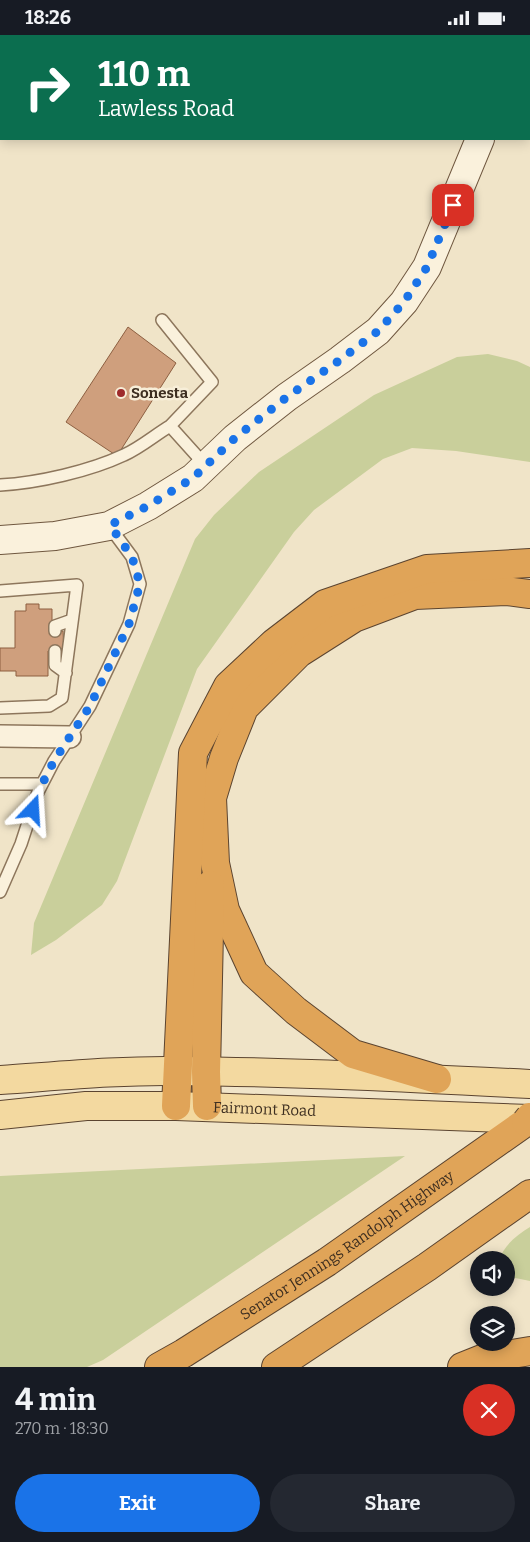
<!DOCTYPE html>
<meta charset="utf-8">
<style>
:root{--surface:#171b24;--page:#242831;--text:#f1f3f6;--muted:#9ea1a6;--accent:#1a73e8}
body{margin:0;font-family:Bitter,serif;background:var(--page);color:var(--text);height:100vh;display:flex;flex-direction:column;font-size:19px;white-space:nowrap}
*{box-sizing:border-box;margin:0}
p{font-size:16px;color:var(--muted)}
.icon{flex:none;width:28px;height:28px;fill:none;stroke:currentColor;stroke-width:2;stroke-linecap:round;stroke-linejoin:round}
.map{position:relative;height:1332px;overflow:hidden}
.sheet{display:flex;flex-direction:column;background:var(--surface);flex:1}
.sheet>*{flex:none}
.top-card{position:absolute;left:0px;top:0px;width:530px;height:105px;box-shadow:0 2px 12px #0003;background:#0b6e4f;color:#fff;overflow:hidden}
.tools{position:absolute;left:470px;top:1216px;display:grid;gap:10px}
.tools a{display:grid;place-items:center;width:45px;height:45px;border-radius:50%;background:var(--surface);box-shadow:0 2px 12px #0003;font-size:25px}
.pin{position:absolute;display:grid;place-items:center;width:42px;height:42px;color:#fff;margin:-21px;border-radius:10px;box-shadow:0 2px 8px #0006}
.me{position:absolute;width:55px;margin:-28px;rotate:20deg;stroke-linejoin:round;filter:drop-shadow(0 0 4px #0008)}
.turn{display:flex;align-items:center;gap:18px;height:105px;padding:0 15px;font-size:22px}
.turn .icon{width:65px;height:65px;stroke-width:2.5}
.turn b{display:block;font-size:35px;line-height:42px}
.round{display:grid;place-items:center;flex:none;width:52px;height:52px;border-radius:26px;background:var(--page)}
.summary{display:flex;align-items:center;justify-content:space-between;height:85px;padding:0 15px}
h1{font-size:30px;font-weight:700;line-height:38px}
.action{display:flex;gap:10px;margin-top:auto;padding:10px 15px}
.action a{flex:1;height:58px;border-radius:30px;background:var(--accent);color:#fff;font-size:20px;font-weight:700;line-height:58px;text-align:center}
.action a+a{background:var(--page);color:var(--text)}
.status{display:flex;justify-content:space-between;align-items:center;height:35px;padding:0 25px;background:var(--surface);direction:ltr}
.status svg{height:14px;fill:currentColor}
.map>svg:first-child{display:block}
.green{fill:#c9cf9b}
.building{fill:#cf9f7d;stroke:#8d5f41}
.lines{fill:none;stroke-linecap:round;stroke-linejoin:round}
.lane-casing{stroke:#8d765c;stroke-width:14}
.street-casing{stroke:#8d765c;stroke-width:24}
.secondary-casing{stroke:#6f573f;stroke-width:30}
.primary-casing{stroke:#5b4430;stroke-width:30}
.highway-casing{stroke:#5b4430;stroke-width:30}
.lane{stroke:#faf1dc;stroke-width:11}
.street{stroke:#faf1dc;stroke-width:21}
.secondary{stroke:#faf1dc;stroke-width:28}
.primary{stroke:#f3d9a0;stroke-width:28}
.highway{stroke:#e0a458;stroke-width:28}
.highway-bridge-casing{stroke:#5b4430;stroke-width:30;stroke-linecap:butt}
.highway-bridge{stroke:#e0a458;stroke-width:28}
.route{stroke:#1a73e8;stroke-width:9;stroke-dasharray:0 16.2}
.poi-dot{fill:#9e2a2b;stroke:#f7eed8;stroke-width:2}
.labels{text-anchor:middle;dominant-baseline:central;stroke-width:5;stroke-linejoin:round;paint-order:stroke}
.poi-label{font-size:15px;font-weight:bold;fill:#3d2e20;stroke:#f7eed8;text-anchor:start}
.street-label{font-size:15px;fill:#3d2e20;stroke:#f7eed8}
</style>
<div class="status"><b>18:26</b><svg viewBox="0 0 49 12"><path d="M0 12V9h3v3zM5 12V6h3v6zM10 12V3h3v9zM15 12V0h3v12zM26 1h20v11H26zM47 4h2v5h-2z"/></svg></div>
<div class="map">
<svg width="530" height="1332" viewBox="0 0 530 1332">
<rect width="100%" height="100%" fill="#f0e4c8"/>
<path class="green" d="M488,319L517,326L530,332V427L456,416L412,413L383,424L314,475L294,497L197,634L117,846L102,870L56,905L31,920L34,888L195,504L214,480L259,437L374,360L457,322Z
M405,1121L103,1325L87,1332H0V1141Z
M530,1192V1246L506,1241V1225H499C504,1210 517,1200 530,1192Z"/>
<path class="building" d="M272,0H376L370,1Z
M128,292L176,328L117,421L66,387Z
M26,569H39V574H52V596H63L64,616H48V641H16V636H0V613H15V576H26Z"/>
<g class="lines">
<defs>
<path id="lane" d="M162,285L212,347L170,391L206,431
M0,450C38,448 90,436 124,420C140,413 155,400 170,391
M0,556L77,550L62,663L49,671L0,673
M55,596V591L72,585
M55,616V630L66,638
M0,749H42
M0,857L21,809L38,757L54,726L90,671L129,589L140,549L132,522L109,491"/>
<path id="street" d="M0,701L70,702"/>
<path id="secondary" d="M529,44L530,43
M0,505L55,501L109,491L148,471L193,443L235,403L287,362L340,325L378,296L404,267L427,232L480,104"/>
<g id="primary">
<path d="M0,1045C59,1041 119,1035 178,1036C295,1037 413,1043 530,1049"/>
<path id="s1" d="M0,1080L86,1071H176L530,1084"/>
</g>
<g id="highway">
<path d="M437,1044L353,1019L296,976L254,938L225,875L215,828L212,763L224,723L244,673L299,618L354,583L415,560L506,556L530,559"/>
<path d="M176,1071L193,718L228,651L274,608L325,569L427,534L530,528"/>
<path d="M207,1071L206,1037L210,850"/>
<path id="s2" d="M159,1332L184,1318L327,1227L526,1087"/>
<path d="M276,1332L427,1232L530,1159"/>
<path d="M462,1332L482,1324L530,1316"/>
</g>
</defs>
<use href="#lane" class="lane-casing"/>
<use href="#street" class="street-casing"/>
<use href="#secondary" class="secondary-casing"/>
<use href="#primary" class="primary-casing"/>
<use href="#highway" class="highway-casing"/>
<use href="#lane" class="lane"/>
<use href="#street" class="street"/>
<use href="#secondary" class="secondary"/>
<use href="#primary" class="primary"/>
<use href="#highway" class="highway"/>
<defs>
<path id="highway-bridge" d="M526,1087L530,1082"/>
</defs>
<use href="#highway-bridge" class="highway-bridge-casing"/>
<use href="#highway-bridge" class="highway-bridge"/>
</g>
<g class="lines">
<path class="route" d="M33,775L38,757L54,726L90,671L129,589L140,549L132,522L110,490L148,471L193,443L235,403L287,362L340,325L378,296L404,267L427,232L453,170"/>
</g>
<circle class="poi-dot" cx="121" cy="358" r="5"/>
<g class="labels">
<g class="poi-label">
<text x="131" y="358">Sonesta</text>
</g>
<g class="street-label">
<text stroke="none"><textPath href="#s1" startOffset="265">Fairmont Road</textPath></text>
<text stroke="none"><textPath href="#s2" startOffset="224">Senator Jennings Randolph Highway</textPath></text>
</g>
</g>
</svg>
<div class="tools">
<a><svg class="icon" aria-label="sound" viewBox="0 0 24 24"><path d="M4 9h4l5-4v14l-5-4H4zM17 9q2 3 0 6"/></svg></a>
<a><svg class="icon" aria-label="layers" viewBox="0 0 24 24"><path d="M12 4l9 5-9 5-9-5zM3 14l9 5 9-5"/></svg></a>
</div>
<div class="pin" style="left:453px;top:170px;background:#d93025"><svg class="icon" aria-label="arrive" viewBox="0 0 24 24"><path d="M6 21V4h12l-3 4 3 4H6"/></svg></div>
<svg class="me" style="left:33px;top:775px" viewBox="-20 -20 40 40"><path d="M0-17L14 15 0 8-14 15z" fill="#1a73e8" stroke="#fff" stroke-width="4"/></svg>
<div class="top-card">
<div class="turn"><svg class="icon" aria-label="right" viewBox="0 0 24 24"><path d="M7 20v-9h11M14 6l5 5-5 5"/></svg><div><b>110 m</b>Lawless Road</div></div>
</div>
</div>
<section class="sheet">
<div class="summary"><div><h1>4 min</h1><p>270 m · 18:30</p></div><a class="round" style="background:#d93025;color:#fff"><svg class="icon" aria-label="close" viewBox="0 0 24 24"><path d="M6 6l12 12M18 6L6 18"/></svg></a></div>
<div class="action"><a>Exit</a><a>Share</a></div>
</section>
